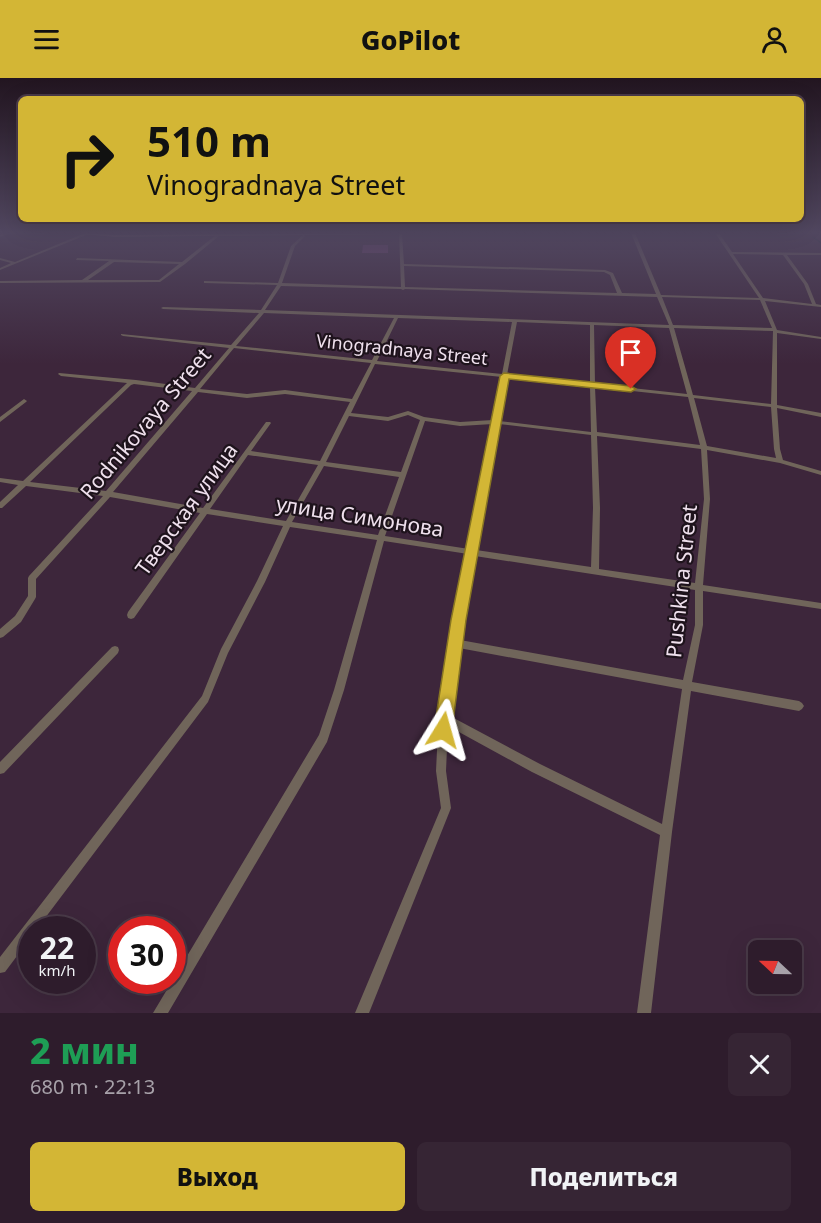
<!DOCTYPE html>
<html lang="ru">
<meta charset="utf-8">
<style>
:root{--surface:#2e1c2c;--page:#362534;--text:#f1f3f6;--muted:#a7a1a9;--line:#493a48;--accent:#d3b635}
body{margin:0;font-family:"Noto Sans",sans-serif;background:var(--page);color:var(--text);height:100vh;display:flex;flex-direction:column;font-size:22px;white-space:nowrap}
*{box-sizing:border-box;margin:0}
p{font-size:20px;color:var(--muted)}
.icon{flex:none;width:33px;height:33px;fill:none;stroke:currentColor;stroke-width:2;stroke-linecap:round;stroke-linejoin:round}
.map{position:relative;height:935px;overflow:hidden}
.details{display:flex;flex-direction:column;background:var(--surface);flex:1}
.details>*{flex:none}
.hud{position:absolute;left:18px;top:18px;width:786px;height:126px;border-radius:9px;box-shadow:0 6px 24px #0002,0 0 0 2px var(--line);background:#d3b635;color:#111;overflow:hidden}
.needle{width:39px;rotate:292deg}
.tools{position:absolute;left:748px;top:862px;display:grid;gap:12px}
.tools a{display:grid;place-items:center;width:54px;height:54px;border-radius:9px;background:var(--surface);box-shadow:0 6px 24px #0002,0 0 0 2px var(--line);font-size:30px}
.speed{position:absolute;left:18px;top:838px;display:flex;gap:12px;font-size:30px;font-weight:700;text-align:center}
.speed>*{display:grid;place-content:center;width:78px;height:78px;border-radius:50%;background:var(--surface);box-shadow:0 6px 24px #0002,0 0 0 2px var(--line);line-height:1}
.speed small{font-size:15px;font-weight:400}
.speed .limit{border:9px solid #d22;background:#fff;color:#111}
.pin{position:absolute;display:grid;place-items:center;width:51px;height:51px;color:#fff;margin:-62px -26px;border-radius:50% 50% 50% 0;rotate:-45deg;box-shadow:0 0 6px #0007}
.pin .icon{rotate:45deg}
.me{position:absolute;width:66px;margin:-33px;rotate:8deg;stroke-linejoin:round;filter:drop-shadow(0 0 4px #0008)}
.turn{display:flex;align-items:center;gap:21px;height:126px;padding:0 30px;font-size:27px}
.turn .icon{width:78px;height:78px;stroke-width:2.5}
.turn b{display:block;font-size:42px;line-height:51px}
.round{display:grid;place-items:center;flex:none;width:63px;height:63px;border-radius:9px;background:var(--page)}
.summary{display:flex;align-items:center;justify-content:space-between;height:102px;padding:0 30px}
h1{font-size:36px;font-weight:800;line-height:45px;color:#1e9e55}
.primary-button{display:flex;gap:12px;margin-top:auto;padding:12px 30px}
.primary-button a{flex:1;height:69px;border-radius:9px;background:var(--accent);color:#111;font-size:24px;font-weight:800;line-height:69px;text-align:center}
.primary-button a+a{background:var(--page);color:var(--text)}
header{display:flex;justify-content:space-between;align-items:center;height:78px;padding:0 30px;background:var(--accent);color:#111;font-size:27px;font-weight:800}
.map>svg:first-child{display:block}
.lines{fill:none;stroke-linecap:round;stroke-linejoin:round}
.stream{stroke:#01242d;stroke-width:1.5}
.building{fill:#763e72}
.street{fill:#70655a;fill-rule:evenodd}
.secondary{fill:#948272;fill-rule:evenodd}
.route{fill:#d3b635;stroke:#897622;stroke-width:1.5}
.labels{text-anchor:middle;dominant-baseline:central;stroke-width:4.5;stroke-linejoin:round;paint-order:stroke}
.far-street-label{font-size:18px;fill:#efe0ed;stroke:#1e131c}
.street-label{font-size:21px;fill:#efe0ed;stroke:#1e131c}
</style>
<header><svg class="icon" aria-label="menu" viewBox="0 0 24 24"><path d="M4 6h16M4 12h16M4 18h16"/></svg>GoPilot<svg class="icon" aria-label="person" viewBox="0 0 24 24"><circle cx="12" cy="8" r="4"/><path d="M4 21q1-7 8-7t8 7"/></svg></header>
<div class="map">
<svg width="821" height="935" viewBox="0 0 821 935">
<rect width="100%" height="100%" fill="#3d263b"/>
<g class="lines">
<path class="stream" d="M813,159L821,165"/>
</g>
<path class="building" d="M363,167H388V175H362Z"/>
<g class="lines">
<path class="street" d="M5,155H11L0,159V157Z
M85,155H91L0,192V190L11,185L0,182V180L15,184Z
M399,155L402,156L404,186L605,192L613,195L622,215L656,216L631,155H635L661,217L759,220L715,155H719L732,174L821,175V177H787L808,206L816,226L821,227V229L765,223L777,252L821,259V261L777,255V327L821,335V339L777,330L780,371L783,382L821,393V397L780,385L707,372L710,421L703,507L821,525V531L703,513V547L692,604L799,623L802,625L804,628L802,631L799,633L691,613L672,754L651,935H637L660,757L532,694L448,648L446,693L451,730L369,935H355L441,730L436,693L438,652L451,565L468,476L384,463L344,612L327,664L168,935H153L319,657L334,612L377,462L290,449L265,504L228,575L208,624L36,852H32V858L5,894L0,895V879L202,618L221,571L257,503L283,448L207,436L134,540L131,541L128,540L127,537L128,534L200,435L110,419L36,501V519L35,521L21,544L3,559L0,560V551L15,538L28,518V500L29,498L103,418L26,408L2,430H0V424L18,407L0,404V400L23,403L127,305L61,298L58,296L59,295L136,302L195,310L229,270L123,258L121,257V256L231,267L259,235L163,231L161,230L163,229L261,232L277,207L205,205H204V203L278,205L291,168L304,156L305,158L295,168L282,205L401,209ZM733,176L783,177L804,206L812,226L763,220ZM404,188L604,194L610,197L617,215L405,209ZM281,208L401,211L403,212L405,211L657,219L669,247L265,232ZM662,219L760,222L772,250L673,247ZM264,235L394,240L372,282L236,268ZM398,240L512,244L502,296L377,283ZM517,244L590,247V306L507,297ZM594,247L669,250L687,316L595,306ZM674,250L773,253L771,326L693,317ZM234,270L371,285L352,321L285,312L247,316L200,311ZM375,286L502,299L493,342L460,344L424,339L408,333L388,339L351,335ZM507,300L590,309L591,354L499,343ZM134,306L192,313L106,413L30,404L131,307ZM595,309L688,319L700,367L597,354ZM198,314L247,320L285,316L350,324L320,383L251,373L271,345L270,344H266L203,430L113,414ZM694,320L771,329L774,371L776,380L707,368ZM408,337L420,342L401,394L326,384L349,338L388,343ZM425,343L460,348L493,346L469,471L385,458ZM499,346L591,357L593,430L591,489L476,472ZM597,358L701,371L704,421L695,505L599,491L600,430ZM248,377L318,387L286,443L210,431ZM324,388L399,399L378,457L292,444ZM475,478L695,512V547L683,602L460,562ZM459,570L682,611L662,746L540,686L450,638Z
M216,157L219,158L185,186L160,204L0,205V203L82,202L109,183L76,182L77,180L182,184ZM114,184L179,186L159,202H88Z
M24,321L27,323L26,324L0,344V339Z
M115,568L118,569L119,572L118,575L4,695L0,696V684L112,569Z"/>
<path class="secondary" d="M75,155L115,157L517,155L115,159Z"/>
</g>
<linearGradient id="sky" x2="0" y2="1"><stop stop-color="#221520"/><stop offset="0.54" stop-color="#514760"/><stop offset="1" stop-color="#514760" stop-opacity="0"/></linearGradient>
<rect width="821" height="286" fill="url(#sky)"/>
<path class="route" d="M504,295L631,308L636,311L631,314L509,301L466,542L452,652L450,658L443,661L437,658L434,652L451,542L500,298Z"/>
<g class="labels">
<g class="far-street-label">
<text transform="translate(402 271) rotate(6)">Vinogradnaya Street</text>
</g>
<g class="street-label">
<text transform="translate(145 345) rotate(-50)">Rodnikovaya Street</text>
<text transform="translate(186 431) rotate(-54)">Тверская улица</text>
<text transform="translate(360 438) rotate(9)">улица Симонова</text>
<text transform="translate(681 503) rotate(-84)">Pushkina Street</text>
</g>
</g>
</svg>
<div class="tools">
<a><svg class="needle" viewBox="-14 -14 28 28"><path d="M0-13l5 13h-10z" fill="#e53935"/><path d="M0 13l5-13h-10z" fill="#a7a1a9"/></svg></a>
</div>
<div class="speed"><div>22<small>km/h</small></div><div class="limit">30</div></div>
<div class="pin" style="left:631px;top:311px;background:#d93025"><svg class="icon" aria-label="arrive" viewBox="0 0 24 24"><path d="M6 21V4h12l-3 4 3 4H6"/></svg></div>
<svg class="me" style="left:443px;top:652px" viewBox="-20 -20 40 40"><path d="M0-17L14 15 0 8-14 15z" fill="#d3b635" stroke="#fff" stroke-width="4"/></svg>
<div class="hud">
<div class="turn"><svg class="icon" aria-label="right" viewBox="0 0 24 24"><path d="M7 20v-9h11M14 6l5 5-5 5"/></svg><div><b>510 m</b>Vinogradnaya Street</div></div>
</div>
</div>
<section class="details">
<div class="summary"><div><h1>2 мин</h1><p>680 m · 22:13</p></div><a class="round"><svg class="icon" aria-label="close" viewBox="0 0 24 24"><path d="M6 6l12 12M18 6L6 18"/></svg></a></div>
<div class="primary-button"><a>Выход</a><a>Поделиться</a></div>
</section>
